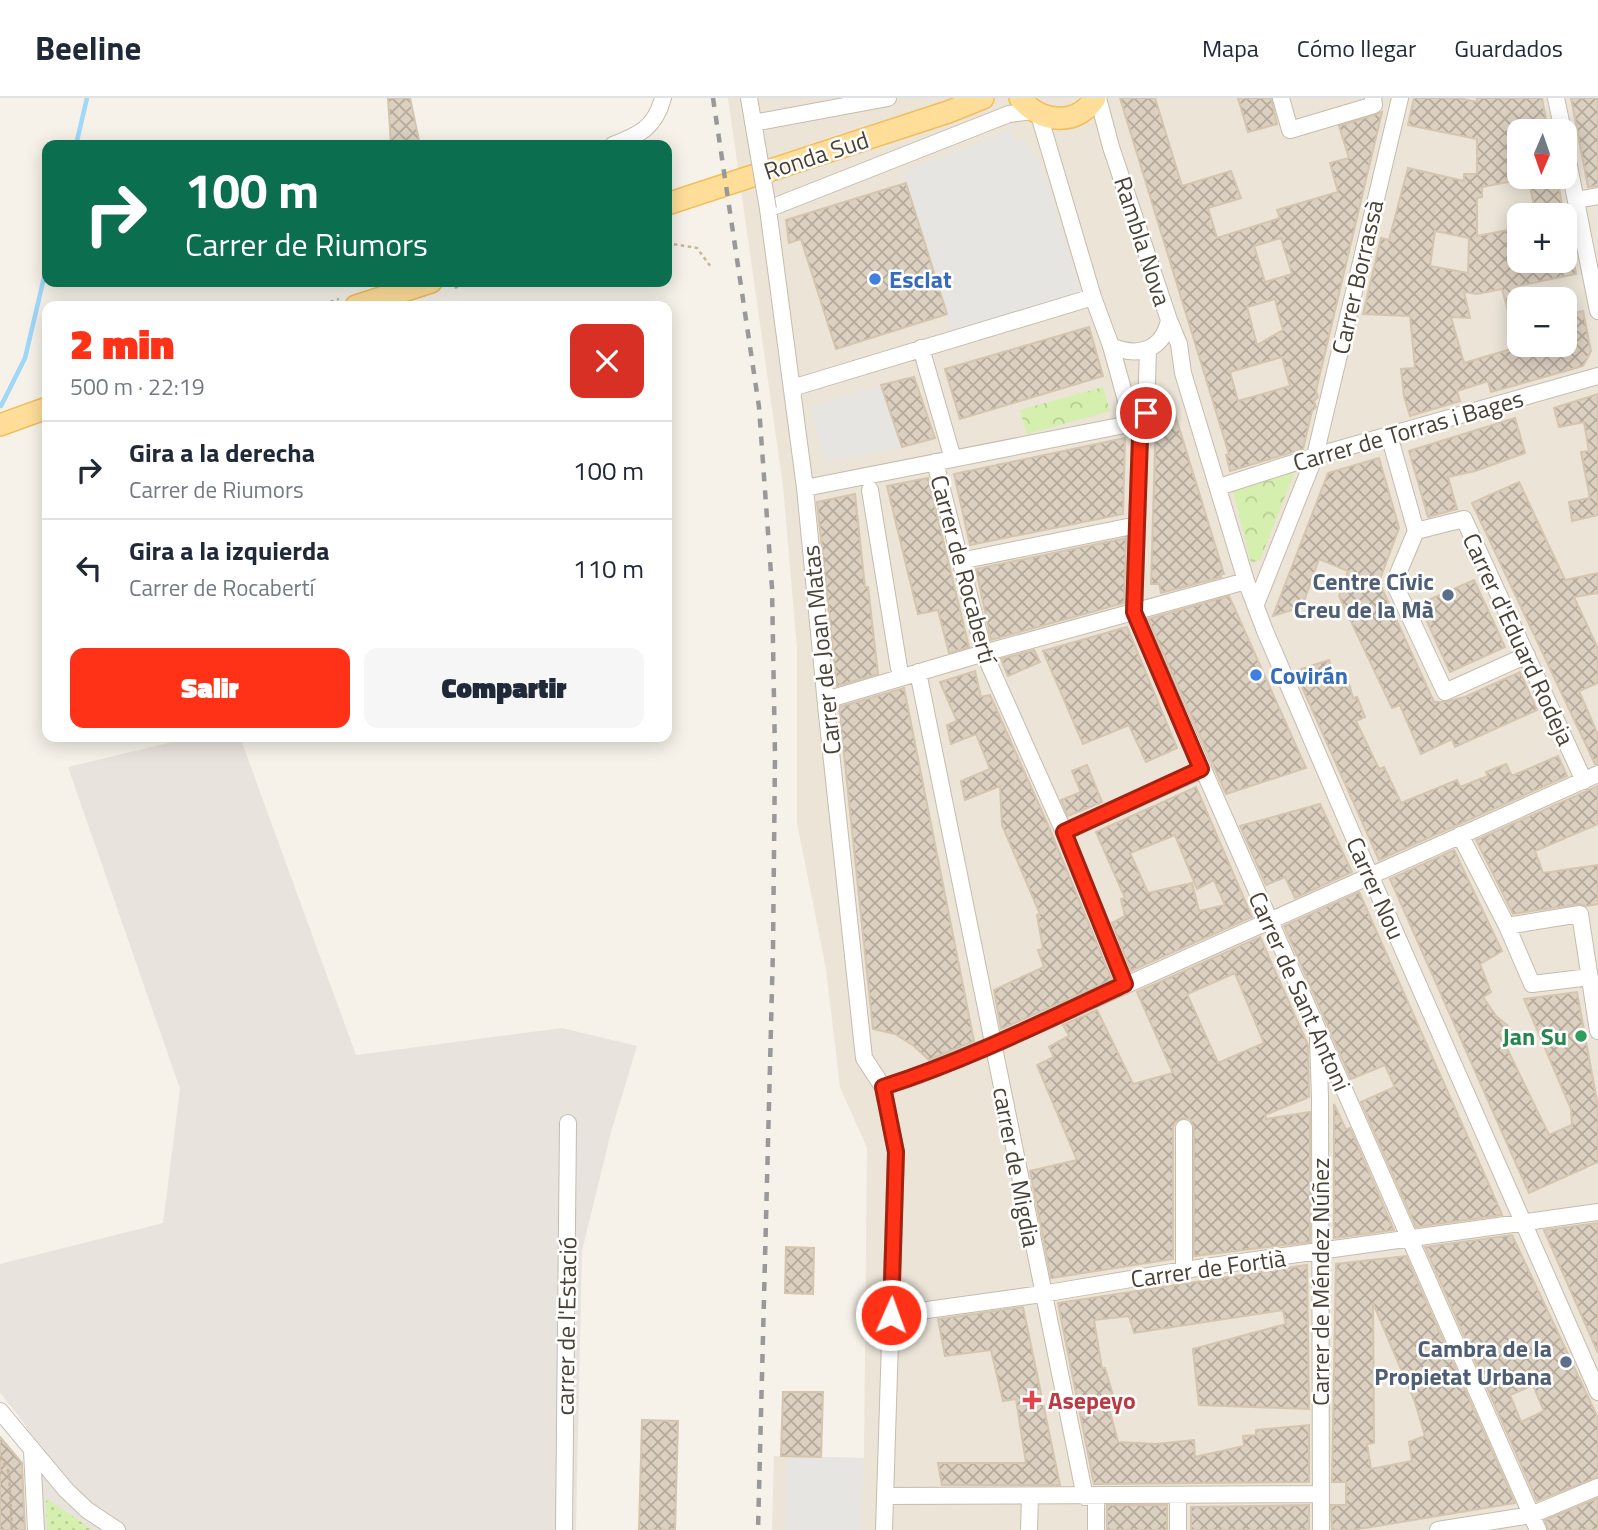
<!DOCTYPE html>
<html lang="es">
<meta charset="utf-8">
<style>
:root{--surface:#fff;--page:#f6f6f7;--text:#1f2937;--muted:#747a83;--line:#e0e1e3;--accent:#ff3117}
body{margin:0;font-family:"Titillium Web",sans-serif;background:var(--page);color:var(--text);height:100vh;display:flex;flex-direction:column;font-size:26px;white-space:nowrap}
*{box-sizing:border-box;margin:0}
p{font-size:23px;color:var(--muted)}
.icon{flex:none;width:38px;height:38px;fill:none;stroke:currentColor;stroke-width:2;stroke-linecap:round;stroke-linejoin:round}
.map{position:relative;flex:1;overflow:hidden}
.side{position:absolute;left:42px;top:203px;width:630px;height:441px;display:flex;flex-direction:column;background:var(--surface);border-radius:14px;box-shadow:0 4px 18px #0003}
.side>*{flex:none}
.guide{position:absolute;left:42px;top:42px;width:630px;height:147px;border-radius:14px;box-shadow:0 4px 18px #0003;background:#0b6e4f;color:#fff;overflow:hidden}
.needle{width:46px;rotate:182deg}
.fabs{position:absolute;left:1507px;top:21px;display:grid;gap:14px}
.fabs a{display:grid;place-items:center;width:70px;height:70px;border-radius:14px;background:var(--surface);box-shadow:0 4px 18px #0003;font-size:35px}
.pin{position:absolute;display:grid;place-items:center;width:60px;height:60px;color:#fff;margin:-30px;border:4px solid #fff;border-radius:50%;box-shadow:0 2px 7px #0007}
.me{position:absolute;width:77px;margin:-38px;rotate:2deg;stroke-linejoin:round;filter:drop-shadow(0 0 5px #0008)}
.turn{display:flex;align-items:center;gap:24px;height:147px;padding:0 28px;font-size:32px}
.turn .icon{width:91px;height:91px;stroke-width:2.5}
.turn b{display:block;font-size:49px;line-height:60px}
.round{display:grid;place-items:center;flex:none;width:74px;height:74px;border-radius:14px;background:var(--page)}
.summary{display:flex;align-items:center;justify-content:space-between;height:119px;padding:0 28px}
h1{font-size:42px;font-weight:800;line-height:52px;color:var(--accent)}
.action{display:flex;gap:14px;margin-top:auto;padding:14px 28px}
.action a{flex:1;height:80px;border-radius:14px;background:var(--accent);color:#fff;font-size:28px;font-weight:800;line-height:80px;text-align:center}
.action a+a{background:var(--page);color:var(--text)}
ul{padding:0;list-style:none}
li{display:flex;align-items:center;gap:21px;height:98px;padding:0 28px;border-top:2px solid var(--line)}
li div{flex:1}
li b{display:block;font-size:26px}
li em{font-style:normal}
header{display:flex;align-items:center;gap:42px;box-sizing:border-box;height:98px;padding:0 35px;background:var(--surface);border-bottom:2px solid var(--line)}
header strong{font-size:33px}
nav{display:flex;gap:38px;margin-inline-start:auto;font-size:24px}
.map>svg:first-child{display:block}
.residential{fill:#ebe4d7;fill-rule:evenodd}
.industrial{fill:#e9e3de}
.grass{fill:url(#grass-dots)}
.park{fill:url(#park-crowns)}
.parking{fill:#e7e5e1}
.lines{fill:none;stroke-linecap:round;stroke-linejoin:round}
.stream{stroke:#9fd8f9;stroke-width:4.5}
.building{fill:url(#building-cross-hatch);stroke:#d5c5af;stroke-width:2;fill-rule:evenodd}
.minor-casing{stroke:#c6bcad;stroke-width:18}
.major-casing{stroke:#f2be5b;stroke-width:24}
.path{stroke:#c7b59a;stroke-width:2.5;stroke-dasharray:3.5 3.5;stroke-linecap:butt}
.minor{stroke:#fff;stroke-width:16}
.major{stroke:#ffde99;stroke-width:21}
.rail{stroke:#999;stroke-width:4.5;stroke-dasharray:9 9;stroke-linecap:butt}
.minor-bridge-casing{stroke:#c6bcad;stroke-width:18;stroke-linecap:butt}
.minor-bridge{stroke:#fff;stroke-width:16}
.route-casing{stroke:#a6200f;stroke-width:18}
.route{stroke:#ff3117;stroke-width:12}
.shop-dot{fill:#3f7fe0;stroke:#fff;stroke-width:2.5}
.service-dot{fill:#5c6f8a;stroke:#fff;stroke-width:2.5}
.leisure-dot{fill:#2e9e5b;stroke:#fff;stroke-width:2.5}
.health-dot{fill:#e0444e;stroke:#fff;stroke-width:2.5}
.labels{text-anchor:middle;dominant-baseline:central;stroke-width:5;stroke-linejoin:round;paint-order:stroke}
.street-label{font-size:24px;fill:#4b4236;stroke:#fff}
.shop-label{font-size:24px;font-weight:bold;fill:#366cbe;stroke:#fff;text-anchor:start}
.service-label{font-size:24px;font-weight:bold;fill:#4e5e75;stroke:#fff;text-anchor:end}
.leisure-label{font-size:24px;font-weight:bold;fill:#27864d;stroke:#fff;text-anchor:end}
.health-label{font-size:24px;font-weight:bold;fill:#be3a42;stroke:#fff;text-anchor:start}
</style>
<header>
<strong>Beeline</strong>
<nav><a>Mapa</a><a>Cómo llegar</a><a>Guardados</a></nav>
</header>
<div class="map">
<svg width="1598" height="1432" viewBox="0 0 1598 1432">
<defs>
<pattern id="grass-dots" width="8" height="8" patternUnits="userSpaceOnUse" patternTransform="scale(1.75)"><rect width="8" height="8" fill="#d4efae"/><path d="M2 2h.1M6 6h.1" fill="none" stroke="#b8ce96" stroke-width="1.8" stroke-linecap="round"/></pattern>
<pattern id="park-crowns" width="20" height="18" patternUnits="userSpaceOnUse" patternTransform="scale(1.75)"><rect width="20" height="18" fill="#d4efae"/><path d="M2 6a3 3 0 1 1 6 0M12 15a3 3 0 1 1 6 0" fill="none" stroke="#b8ce96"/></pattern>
<pattern id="building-cross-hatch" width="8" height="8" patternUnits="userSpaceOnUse" patternTransform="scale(1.75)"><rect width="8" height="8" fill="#dcd0c0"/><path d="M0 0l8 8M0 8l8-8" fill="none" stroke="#b4aa9d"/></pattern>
</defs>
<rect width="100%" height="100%" fill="#f6f2e9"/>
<path class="residential" d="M728,0H1598V1432H772L774,1358L864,1360L867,1050L840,989L826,871L797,725V551L783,388ZM1519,33H1564V79H1519ZM1519,117H1564V163H1519ZM1519,201H1564V247H1519Z"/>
<path class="industrial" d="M193,639H240L356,957L562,930L637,948L611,1034L582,1153L576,1432H31L26,1328L0,1295V1166L163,1125L180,991L68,669Z"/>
<path class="grass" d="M46,1400L93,1432H47Z"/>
<path class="park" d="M1103,289L1110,313L1027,336L1020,312Z
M1295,373L1260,462L1251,465L1233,392Z"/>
<path class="parking" d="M1011,32L1013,42H1024L1031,56L1038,57L1081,194L952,234L903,74Z
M881,287L902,349L826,365L810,308Z
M787,1358L864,1360L862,1432H785Z"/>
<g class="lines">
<path class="stream" d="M76,47L87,0
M1,308L25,260L47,167"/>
</g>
<path class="building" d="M388,0H410L420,47H391Z
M1120,0H1155L1182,88L1231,73L1241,100L1208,110L1217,140L1280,120L1277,112L1338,94L1330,65L1349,60L1339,28L1382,14L1319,280L1316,293L1318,299L1314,303L1316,309L1312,313L1303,351L1230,373L1226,357L1229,356ZM1281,140L1292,176L1265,184L1254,148ZM1275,201L1283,232L1257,247L1247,209ZM1282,259L1290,288L1238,303L1230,274Z
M1238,0H1271L1277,26L1248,34Z
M1414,0H1459L1477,4V0H1542L1548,33H1519V82L1482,89V99L1477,100V138L1519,130V169L1548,163H1573L1575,170L1576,176L1518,188L1522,201H1519V238L1515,239L1502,191L1477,196L1464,194L1470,220L1451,219L1464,265L1518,249V247H1564V217L1583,213L1591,253L1583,268L1491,294L1488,283L1457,293L1460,303L1410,318L1404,298L1401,271L1415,270L1410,218L1363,216L1381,140L1389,142L1408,70L1464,83V76H1477V41L1408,27ZM1435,133L1469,140L1468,175L1430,168Z
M1571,0H1598V88L1588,89Z
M1528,79H1557L1564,117H1536Z
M906,85L947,216L836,251L801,141L789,145L786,122Z
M1089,229L1103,278L960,321L945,271Z
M914,279L935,340L902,349L881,287Z
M1598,296V417L1572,423L1569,404L1590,400L1581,354L1589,353L1584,324L1559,329L1554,310Z
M1174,313L1224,476L1220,477L1221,479L1161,495L1159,486H1151L1156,318L1157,314Z
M1515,320L1525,355L1475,373L1448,379L1457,411L1428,419L1409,353Z
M1125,340L1123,416L970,447L954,376Z
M1379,360L1399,430L1379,484L1434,604H1445L1465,599L1520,574L1537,612L1455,649L1452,641L1421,656L1400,607L1392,610L1339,498L1348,473L1319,461L1302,509L1273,518L1328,375Z
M928,380L969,549L949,555L938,512L918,516L887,388Z
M1519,384L1565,482L1598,475V495L1574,499L1598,551V585L1579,593L1598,637V666H1595L1472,405Z
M855,396L865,489H868L878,576L837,588L817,404Z
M1126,440L1124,505L991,542L976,471Z
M1474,482L1505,549L1450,574L1419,506Z
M1229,498L1306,670L1226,696L1148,521Z
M1127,529L1177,650L1146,664L1129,627L1083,646L1043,553Z
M1034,552L1040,564L1008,578L1001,561Z
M1329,562L1339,589L1349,586L1353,600L1357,599L1365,619L1356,623L1379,671L1384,669L1401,705L1457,682L1460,689L1488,678L1486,674L1506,666L1512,678L1558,658L1567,678L1379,762L1295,573Z
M975,573L981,599L990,597L1048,727L1112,882L1001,931L994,892L1044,869L1038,852L1043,851L1037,817L1040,816L1002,727L1000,688L965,702L961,683L990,671L976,636L951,646L947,627L957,623L940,584Z
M904,590L974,943L929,962L914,948L895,936L873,931L839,609Z
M1087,667L1102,704L1068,718L1061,702L1081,694L1072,673Z
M1598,688V726L1535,753L1543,775L1598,767V806L1586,808L1578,806L1513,816L1476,742Z
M1196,689L1252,819L1131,873L1112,825L1125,818L1121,801L1125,800L1096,734ZM1175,737L1197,791L1214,782L1225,807L1199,813L1192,785L1148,795L1130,755Z
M1320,706L1352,774L1295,800L1285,779L1266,787L1240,728Z
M1454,752L1502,853L1480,866L1491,894L1483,899L1496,918L1508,928L1499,934L1549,1037L1572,1027L1571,1011L1524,901L1577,894L1598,1009V1064L1529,1095L1390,781Z
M1359,794L1490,1089L1502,1117L1416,1129L1361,1004L1395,989L1385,967L1351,981L1284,828Z
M1260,839L1308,947L1309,999L1265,1017L1266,1021L1310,1014V1144L1194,1158V1030L1190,1021L1183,1020L1175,1024L1173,1030V1161L1051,1180L1030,1073L1077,1062L1037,967L1054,959L1049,949L1069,938L1063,927L1097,912L1133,986L1173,975L1137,894ZM1235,875L1264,945L1218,965L1187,896Z
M1334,1006L1346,1032L1350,1030L1394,1132L1334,1140Z
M1598,1125V1255L1544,1132Z
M1512,1137L1598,1320V1379L1537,1403L1425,1149ZM1533,1287L1544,1313L1521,1324L1510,1297Z
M786,1149L814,1150L813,1196L785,1195Z
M1406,1158L1515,1405L1353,1432H1332L1331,1407H1346V1384H1332L1336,1166ZM1373,1205L1415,1304L1425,1338L1409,1344L1412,1363L1371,1371L1367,1346L1374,1345Z
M1307,1167L1309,1311L1199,1307L1193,1251L1286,1226L1283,1212L1134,1235L1129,1218L1094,1222L1102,1271L1105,1270L1116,1308L1109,1310L1118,1344L1156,1346L1194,1342L1195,1359L1244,1348L1243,1338L1256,1337V1332L1309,1327V1384L1094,1386L1058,1205Z
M1023,1209L1060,1387H942L938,1365H1026L1016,1301L1003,1303L991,1252L945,1258L938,1221Z
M783,1294H823L821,1359L781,1358Z
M642,1322L678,1323L675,1432H639Z
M0,1339L22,1365L25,1432H0Z
M1598,1400V1432H1548L1545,1422Z
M1107,1407H1167V1432H1107Z
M1309,1407V1432H1191V1409Z"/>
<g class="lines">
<defs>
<path id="minor" d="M749,0L758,53
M1098,0L1111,49L1169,222C1163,252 1138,260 1111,248
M1281,0L1290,32L1374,7L1373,0
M1556,0L1563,33
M1039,17L1093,199L1111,248L1130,317L1140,339
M753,25L888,0
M1564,43L1598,213
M613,47C639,37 655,30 663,0
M1576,102L1598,98
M1169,222L1179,246L1183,275L1246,483L1265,533L1370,777L1598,1294
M921,250L953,361
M1148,251L1146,315L1140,339L1134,514L1538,1432
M792,290L1093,199
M1389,337L1416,433
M935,364L984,555L1064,734L1125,886
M1219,389L1315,358L1598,278
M805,390L1135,325
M870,392L899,570
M1416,433L1464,421L1584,683
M1416,433L1394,485L1445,594L1527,557
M960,463L1137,427
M1256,506L1315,358L1400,0
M918,574L1085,1399
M826,602L984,555L1246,483
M1064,734L1201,672
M1460,737L1507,828
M1590,879L1532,886L1507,828L1580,816L1598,933
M1318,941L1320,999L1321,1432
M883,989L919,977L992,947L1598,676
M1184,1172V1030
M891,1217L1042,1196L1184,1172L1598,1114
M0,1313L66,1392L87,1412L117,1432
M32,1353L36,1432
M885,1398L1320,1396
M564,1432L568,1025
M884,1432L896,1054L883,989L864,960L827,617L805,390L768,111L1009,16L1033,13
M1029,1432L1030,1399
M1096,1432V1398
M1178,1432V1398
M1438,1432L1531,1417L1598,1389"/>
<path id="major" d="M1020,0C1040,25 1077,29 1095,0
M667,106L948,14L983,0
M356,208L431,184
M0,327L47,310"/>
</defs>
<use href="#minor" class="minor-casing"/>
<use href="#major" class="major-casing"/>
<path class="path" d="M667,145L697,150L711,169
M452,184L454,190L475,184
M505,184L515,187L526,184
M317,208L339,201
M0,1359L9,1374L12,1432
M0,1375L9,1374"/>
<use href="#minor" class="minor"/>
<use href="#major" class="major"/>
<path class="rail" d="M713,0L759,309L772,490L775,657L773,851L758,1432"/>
<defs>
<path id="minor-bridge" d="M758,53L768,111"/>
</defs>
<use href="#minor-bridge" class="minor-bridge-casing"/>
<use href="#minor-bridge" class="minor-bridge"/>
</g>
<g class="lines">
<defs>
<path id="route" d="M891,1217L896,1054L883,989C967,962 1045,923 1125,886L1064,734L1201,671L1134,514L1140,339L1146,315"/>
</defs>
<use href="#route" class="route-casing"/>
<use href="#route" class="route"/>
</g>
<g class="shop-dot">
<circle cx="875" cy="181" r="7"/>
<circle cx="1256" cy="577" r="7"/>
</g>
<g class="service-dot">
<circle cx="1448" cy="497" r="7"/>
<circle cx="1566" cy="1264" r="7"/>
</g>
<circle class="leisure-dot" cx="1581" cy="938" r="7"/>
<path class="health-dot" d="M1028.5 1291.5h7v7h7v7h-7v7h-7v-7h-7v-7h7z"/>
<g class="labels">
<g class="street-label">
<text transform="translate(816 57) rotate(-18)">Ronda Sud</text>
<text transform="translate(1143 143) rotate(72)">Rambla Nova</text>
<text transform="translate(1357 179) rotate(-77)">Carrer Borrassà</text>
<text transform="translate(1408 332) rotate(-16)">Carrer de Torras i Bages</text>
<text transform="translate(964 471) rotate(75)">Carrer de Rocabertí</text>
<text transform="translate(1519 541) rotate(65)">Carrer d'Eduard Rodeja</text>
<text transform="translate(821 552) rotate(-96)">Carrer de Joan Matas</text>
<text transform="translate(1376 790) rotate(66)">Carrer Nou</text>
<text transform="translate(1300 893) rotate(66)">Carrer de Sant Antoni</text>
<text transform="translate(1017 1069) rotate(79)">carrer de Migdia</text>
<text transform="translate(1208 1170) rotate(-8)">Carrer de Fortià</text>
<text transform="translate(1320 1184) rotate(-90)">Carrer de Méndez Núñez</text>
<text transform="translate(566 1228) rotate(-89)">carrer de l'Estació</text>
</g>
<g class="shop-label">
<text x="889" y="181">Esclat</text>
<text x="1270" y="577">Covirán</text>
</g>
<g class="service-label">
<text x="1434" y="483">Centre Cívic<tspan x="1434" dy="28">Creu de la Mà</tspan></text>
<text x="1552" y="1250">Cambra de la<tspan x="1552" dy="28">Propietat Urbana</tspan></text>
</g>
<g class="leisure-label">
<text x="1567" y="938">Jan Su</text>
</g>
<g class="health-label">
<text x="1048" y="1302">Asepeyo</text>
</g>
</g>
</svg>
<div class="fabs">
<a><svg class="needle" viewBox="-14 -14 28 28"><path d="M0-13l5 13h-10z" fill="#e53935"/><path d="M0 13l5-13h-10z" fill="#747a83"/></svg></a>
<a>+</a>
<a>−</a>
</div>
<div class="pin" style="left:1146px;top:315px;background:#d93025"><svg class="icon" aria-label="arrive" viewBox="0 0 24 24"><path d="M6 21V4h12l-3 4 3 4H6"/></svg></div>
<svg class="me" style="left:891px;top:1217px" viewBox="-20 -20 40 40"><circle r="17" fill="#ff3117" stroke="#fff" stroke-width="3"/><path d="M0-11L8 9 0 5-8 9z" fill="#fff"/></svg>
<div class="guide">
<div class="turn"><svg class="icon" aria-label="right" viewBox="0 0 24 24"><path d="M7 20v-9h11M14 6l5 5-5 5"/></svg><div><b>100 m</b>Carrer de Riumors</div></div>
</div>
<section class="side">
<div class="summary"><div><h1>2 min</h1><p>500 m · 22:19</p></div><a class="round" style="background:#d93025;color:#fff"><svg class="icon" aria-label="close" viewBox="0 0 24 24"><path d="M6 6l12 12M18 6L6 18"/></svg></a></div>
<ul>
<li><svg class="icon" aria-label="right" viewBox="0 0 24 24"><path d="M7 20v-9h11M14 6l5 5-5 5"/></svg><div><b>Gira a la derecha</b><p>Carrer de Riumors</p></div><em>100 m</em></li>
<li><svg class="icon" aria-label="left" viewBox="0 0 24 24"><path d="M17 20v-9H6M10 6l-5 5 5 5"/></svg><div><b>Gira a la izquierda</b><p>Carrer de Rocabertí</p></div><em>110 m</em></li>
</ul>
<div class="action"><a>Salir</a><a>Compartir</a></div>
</section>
</div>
